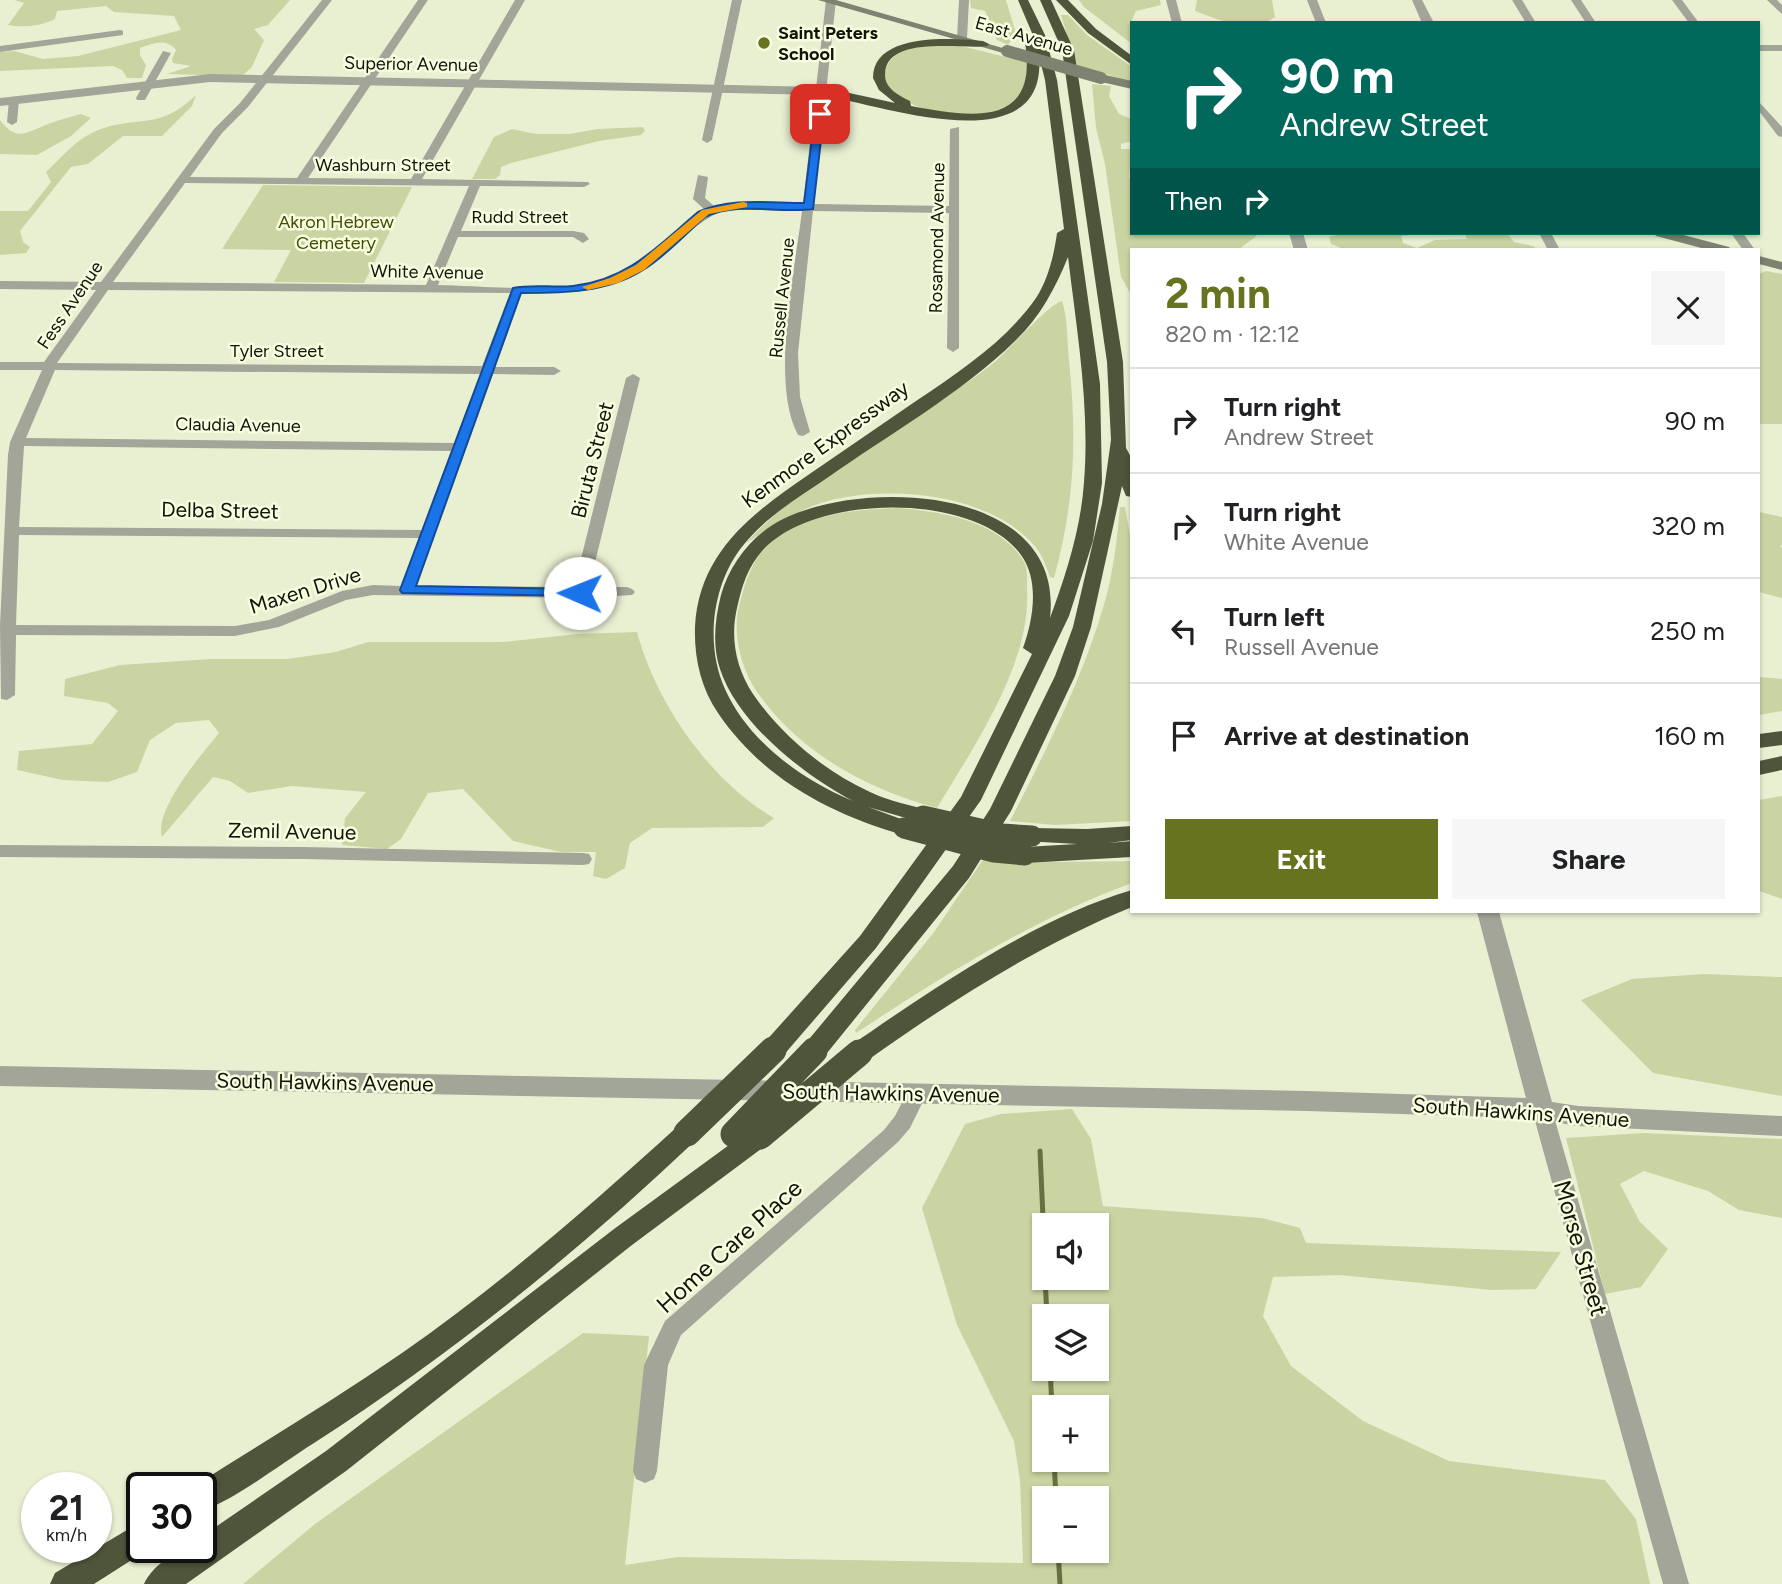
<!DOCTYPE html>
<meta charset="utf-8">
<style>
:root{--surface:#fff;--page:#f6f6f6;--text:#202124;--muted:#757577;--line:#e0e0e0;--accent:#67731e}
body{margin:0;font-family:Figtree,sans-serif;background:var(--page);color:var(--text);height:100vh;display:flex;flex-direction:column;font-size:26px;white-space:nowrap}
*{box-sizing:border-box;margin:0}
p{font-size:23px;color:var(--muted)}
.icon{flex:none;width:38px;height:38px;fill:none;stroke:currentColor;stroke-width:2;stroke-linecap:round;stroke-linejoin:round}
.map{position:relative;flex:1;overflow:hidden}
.details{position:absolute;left:1130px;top:248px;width:630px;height:665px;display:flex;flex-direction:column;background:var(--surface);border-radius:0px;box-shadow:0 2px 5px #0004}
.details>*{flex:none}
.top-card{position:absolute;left:1130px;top:21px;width:630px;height:214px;border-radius:0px;box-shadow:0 2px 5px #0004;background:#00695c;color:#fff;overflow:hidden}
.fabs{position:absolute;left:1032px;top:1213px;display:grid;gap:14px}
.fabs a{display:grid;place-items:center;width:77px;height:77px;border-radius:0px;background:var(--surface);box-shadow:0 2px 5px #0004;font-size:35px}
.speed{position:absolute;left:21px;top:1472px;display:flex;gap:14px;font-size:35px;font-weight:700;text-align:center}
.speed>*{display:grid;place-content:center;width:91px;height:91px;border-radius:50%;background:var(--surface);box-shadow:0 2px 5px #0004;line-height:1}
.speed small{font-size:18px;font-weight:400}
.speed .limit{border:4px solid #111;border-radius:10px;background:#fff;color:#111}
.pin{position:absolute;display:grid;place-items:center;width:60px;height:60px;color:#fff;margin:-30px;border-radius:14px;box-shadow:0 4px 10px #0006}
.me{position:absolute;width:77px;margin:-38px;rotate:271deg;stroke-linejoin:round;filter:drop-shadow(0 0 5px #0008)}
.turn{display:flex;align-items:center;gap:24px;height:147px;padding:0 35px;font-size:32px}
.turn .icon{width:91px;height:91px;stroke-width:2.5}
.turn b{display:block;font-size:49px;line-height:60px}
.then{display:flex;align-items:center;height:66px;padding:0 35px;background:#0003;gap:14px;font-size:26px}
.round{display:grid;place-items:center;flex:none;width:74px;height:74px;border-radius:0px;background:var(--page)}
.overview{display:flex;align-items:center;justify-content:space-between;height:119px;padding:0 35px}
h1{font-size:42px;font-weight:700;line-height:52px;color:var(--accent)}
.primary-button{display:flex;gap:14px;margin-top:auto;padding:14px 35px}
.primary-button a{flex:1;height:80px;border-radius:0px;background:var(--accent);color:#fff;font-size:28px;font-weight:700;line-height:80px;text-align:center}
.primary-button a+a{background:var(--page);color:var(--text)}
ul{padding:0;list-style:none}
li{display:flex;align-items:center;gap:21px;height:105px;padding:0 35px;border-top:2px solid var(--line)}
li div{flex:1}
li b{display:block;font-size:26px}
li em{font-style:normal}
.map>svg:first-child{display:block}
.green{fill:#cad4a2;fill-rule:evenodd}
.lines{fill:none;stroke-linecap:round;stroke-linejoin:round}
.stream{stroke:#676f43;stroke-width:5}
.minor{fill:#a2a598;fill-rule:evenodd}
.tertiary{fill:#a2a598;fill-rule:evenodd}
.secondary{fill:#7e8270;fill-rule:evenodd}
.motorway{fill:#4f553b;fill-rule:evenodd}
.secondary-bridge{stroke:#7e8270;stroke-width:12}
.motorway-bridge-far1{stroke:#4f553b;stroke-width:21}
.motorway-bridge{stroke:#4f553b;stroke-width:27}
.route{fill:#1a73e8;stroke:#114b97;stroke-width:2}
.slow{fill:#f59e0b}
.poi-dot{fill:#67731e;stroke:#f7fedf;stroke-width:2.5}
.labels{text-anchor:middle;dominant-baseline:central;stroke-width:5;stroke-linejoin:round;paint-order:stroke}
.far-poi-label{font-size:18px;font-weight:bold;fill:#12140a;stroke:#f7fedf;text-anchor:start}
.far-street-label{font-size:18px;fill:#12140a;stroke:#f7fedf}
.far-park-label{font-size:18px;fill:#444d06;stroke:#f7fedf}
.street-label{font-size:21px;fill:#12140a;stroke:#f7fedf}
.near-street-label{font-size:24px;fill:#12140a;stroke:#f7fedf}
</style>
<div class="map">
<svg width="1782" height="1584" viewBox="0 0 1782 1584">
<rect width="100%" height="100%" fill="#e9f0d2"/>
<path class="green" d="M14,0H290L268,25L254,29L264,40L252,67L242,76L167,74L191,66L173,63L172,59L176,50C166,38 154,43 140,48V55L146,65L142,78H127L122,70L113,66L0,71V52L14,51L43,59L78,56L181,30L174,16L114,12L106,6L57,11L55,19C41,26 23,28 8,25L24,3Z
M970,0H1006L1018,40L1013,38L1008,45L997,40L985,11L971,8Z
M1079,0H1160L1161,5L1136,11L1131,22L1132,44L1084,7Z
M1197,0H1272L1275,17C1252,33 1218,20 1195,11Z
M1061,15H1068L1087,35L1132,67V82L1076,65Z
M953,44L1030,63C1029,76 1027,88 1018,99C1015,103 1009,104 1005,107C967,124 911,115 884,83C884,43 923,46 953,44Z
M1092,84L1111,86L1109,96L1119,114L1132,119V141L1121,144V149H1132L1129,177L1132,184V233H1257L1258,234C1252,241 1245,243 1239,250H1132V296L1121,277L1105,164L1096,128Z
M196,95L192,106L162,136H123L88,164L71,167L20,231L23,242L30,247L26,253L0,255V211H28L51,182L46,172C62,157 75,140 96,131C138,114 158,132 196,95Z
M81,114L91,118L71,136L37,155L0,154V120C17,143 27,132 48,124C58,120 70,117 81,114Z
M643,127L645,131L641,135L599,141L511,163L501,167L500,175L495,179H472L494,137L512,129L536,134H569L598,129Z
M263,185L412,187L364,283L274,282L291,250L222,249Z
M1344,233H1425L1401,236L1403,243L1417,248L1435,240L1467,239L1465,233H1507L1514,242L1533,246L1538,250H1346L1331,244L1329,237Z
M1766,271L1782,274V424H1759V274Z
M1062,301C1068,319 1067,341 1069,360C1077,439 1075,501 1054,578L1050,577C1046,566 1041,552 1033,544C986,492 884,484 821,503C794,512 770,528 746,543C810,473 914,424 991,365C1008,352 1047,305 1062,301Z
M1120,507H1125L1132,547V821L1055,825L1010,821C1045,752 1081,682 1103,608C1113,576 1117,540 1120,507Z
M900,508C942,512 1001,521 1024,562C1028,569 1027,580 1027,588C1032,663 974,746 937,808C866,789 800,753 757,692C741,668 732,634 739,606C744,587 749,567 762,552C794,514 855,509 900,508Z
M1759,512L1782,517V545L1780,546L1782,548V598L1759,592Z
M637,632C656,703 710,781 774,818L763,827L652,828L630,843L625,868L606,879L593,876L596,852H561L513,841L463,789L428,793L401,839L387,849L342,845L345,818L366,792L292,786L248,793L230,781L213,777L162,837C154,809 202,754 219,733L209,720L176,723L150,740L137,772L108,782L63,780L17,770L19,751L92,744L118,711L108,703L64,696L65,679L120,665L211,659H287L336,652L368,642H503L578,634Z
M1759,677L1782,679V711L1759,715Z
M1782,796V899L1759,891V800Z
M984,858L1057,862L1132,861V883C1034,919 944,975 856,1033L855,1030L934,932Z
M1704,974L1782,977V1096L1653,1073L1581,1000L1632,979Z
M1072,1109L1091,1139L1103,1206L1262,1218L1300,1228L1306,1243L1561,1252L1536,1289L1491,1290L1340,1275L1273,1277L1263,1316L1291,1366L1363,1421L1449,1461L1605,1480L1636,1519L1650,1584H243L315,1524L583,1333L649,1336L625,1565L678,1557L1023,1563L1020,1481L1014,1441L957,1325L922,1208L965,1124L1001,1114ZM1045,1225H1097V1278H1045ZM1045,1316H1097V1368H1045ZM1045,1407H1097V1460H1045ZM1045,1498H1097V1550H1045Z
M1643,1133L1782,1139V1218L1739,1210L1708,1191L1644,1171L1620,1184L1640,1222L1668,1249L1641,1287L1605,1294L1566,1138Z"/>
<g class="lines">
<path class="stream" d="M1040,1151L1045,1263
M1045,1278L1047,1316
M1050,1368L1052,1407
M1054,1460L1056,1498
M1058,1550L1060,1584"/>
<path class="minor" d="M322,0H332L248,107L222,133L190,177L297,178L418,0H428L308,178L411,179L515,0H525L422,179L588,182L590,184L584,187L480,186L461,231H573L584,233L589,239L583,243L573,237H458L438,285C493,286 581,297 629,269C657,253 676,225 705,210L693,199L698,175L708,177L705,198L714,206L726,203L803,204L826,0H836L814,204L949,206L950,129L959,127V348L953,352L947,348L949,213L813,211L798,353L800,397L810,432L803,436L798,435C770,383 795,270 802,211L727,209C698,220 680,241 657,260C618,293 570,294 522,293L495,367H554L561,371L554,375L493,374L416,586L574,587L626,378L633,374L640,378L589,587H627L632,589L635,592L632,595L580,598L373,595L346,600L279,627L235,636L16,635L15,695L7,700L1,699L0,625L8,455L10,442L42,370H0V362H44L96,290L0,289V281L101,282L214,129L240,103ZM185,183L469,186L426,285L113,282ZM108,290L510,293L482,366L57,363ZM55,370L480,374L454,443L26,438ZM24,446L451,451L422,530L19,527ZM19,535L419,538L401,586L373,585L342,591L269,620L235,626L16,625Z
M732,0H742L712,140L707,143L702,140Z
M959,0H969L967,38L962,41L957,38Z
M1166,0H1176L1182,23H1172Z
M1307,0H1317L1326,23H1316Z
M1512,0H1522L1536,23H1526Z
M1571,0H1581L1596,23H1586Z
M1672,0H1682L1699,23H1689Z
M1767,0H1777L1782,5V14Z
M120,30L123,31V35L0,52V46Z
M163,51L171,53L145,100H137L136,98Z
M14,97L19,100L17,122L12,125L7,122L9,100Z
M1759,102L1782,127V137L1778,136L1759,111Z
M1539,233H1551L1560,250H1548Z
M1731,233H1743L1755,250H1743Z
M0,845L304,847L583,853L589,854L592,859L589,864L583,865L304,859L0,857Z
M917,1085L924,1087L927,1093L910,1128L898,1142L681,1335L668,1365L657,1471L654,1479L645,1483L636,1479L633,1471L644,1365L665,1321L884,1130L895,1116L910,1087Z
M1542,1102L1549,1104L1552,1110L1689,1584H1663L1532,1110L1535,1104Z"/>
<path class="tertiary" d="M1412,0H1422L1434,23H1422Z
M1759,45H1782V51H1759Z
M210,74L822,87L828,91L822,95L210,82L0,106V98Z
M1289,233H1303L1308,250H1294Z
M1477,912H1499L1552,1102L1578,1106L1782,1116V1136L1578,1126L1529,1118L1307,1111L0,1086V1066L1307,1091L1526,1098Z"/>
<path class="secondary" d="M818,0H836L1013,51L1003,53Z
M1101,74L1132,81V89L1097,81V75Z
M1654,233H1676L1729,247L1731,250H1709L1656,236Z
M1759,256L1782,262V270L1759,264Z"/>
<path class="motorway" d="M1018,0H1028L1045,35L1057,80L1100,384L1102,483L1093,541L1069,616L981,800L876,948L782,1057L773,1060L764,1057L761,1050L764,1043L860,936L961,797L1032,654L1023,648C1033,620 1040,581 1021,555C975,491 814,494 763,550C747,568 742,586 737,608C730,638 736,668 753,694C781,735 824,771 870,792C889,801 910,805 931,811L934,816L931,821L923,823L868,807L912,823L915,828L912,833L904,835C830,814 762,778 718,713C701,688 694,658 695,627C699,551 754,512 811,473C846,449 881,425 916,401C960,371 1005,342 1036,298C1048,280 1054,255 1057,233L1064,229L1045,80L1039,56C1048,165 880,105 822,95L816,91L822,87L895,103L879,90L873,78C873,32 953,38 983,41L989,44L987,46C964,50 885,34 885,75C885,89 900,96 910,101L911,106C970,117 1039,129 1025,43L1035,40ZM1068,257C1077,332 1090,407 1084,482C1081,528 1066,575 1050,618C1065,486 866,478 783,519C753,534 730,563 721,595C715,619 712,645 720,669C738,724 804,775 853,801C802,780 748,741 725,689C705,645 712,586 741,548C764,518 796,499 827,478C888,435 962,393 1015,341C1040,317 1055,289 1068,257Z
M1040,0H1051L1074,50L1123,362L1126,448L1132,459V497L1126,496L1122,486L1091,627L1075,676L1011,811L969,878L823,1058L814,1061L805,1058L802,1051L805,1044L953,866L990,809L1055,676L1073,627L1102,504L1111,440L1107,362L1062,50Z
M1056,0H1068L1096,29L1132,56V65L1088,33Z
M1782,731V745L1759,748V734Z
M1782,756V770L1759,775V761Z
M1132,826V840L1108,843L1132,841V857L1025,863L1017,860L1014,855L1017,850L1025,847L1077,844L1024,841L1021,836L1024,831L1032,828L1087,829Z
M1132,890V907C1037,946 951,1001 868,1060L859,1063L850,1060L847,1053L850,1046C934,988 1034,919 1132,890Z
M687,1123L696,1126L700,1133L696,1140C577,1253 452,1354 314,1443C279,1465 239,1497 201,1512V1488H191C262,1443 334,1400 402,1353C500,1285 590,1206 678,1126Z
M760,1126L769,1129L773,1136L769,1143L632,1245L346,1471L186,1584H144C153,1564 180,1547 201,1547V1537L326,1451L614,1229L751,1129Z
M142,1521V1547H152L94,1584H50L55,1573Z"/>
<path class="secondary-bridge" d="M1007,51L1101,78"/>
<path class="motorway-bridge-far1" d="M923,816L1002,834L1032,836
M904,828L994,852L1025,855"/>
<path class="motorway-bridge" d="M687,1133L773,1050
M734,1134L814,1051
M760,1136L859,1053"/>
</g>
<path class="route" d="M820,111L824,114L813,209C777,214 740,201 705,217C685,234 666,256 643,270C607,293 562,293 521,293L416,586L580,589L585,590V596L402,593L400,590L513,288C533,284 553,288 573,286C628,280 658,246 698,212C731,197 769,203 804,203L815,114Z"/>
<path class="slow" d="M743,202L747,203V207L709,214L644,270L618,283L588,290L582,287L610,278L636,265L702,210Z"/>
<circle class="poi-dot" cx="764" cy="43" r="7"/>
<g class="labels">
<g class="far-poi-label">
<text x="778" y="33">Saint Peters<tspan x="778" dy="21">School</tspan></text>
</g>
<g class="far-street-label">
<text transform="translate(1024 36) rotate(16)">East Avenue</text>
<text transform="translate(411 64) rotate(1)">Superior Avenue</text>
<text x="383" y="165">Washburn Street</text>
<text x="520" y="217">Rudd Street</text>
<text transform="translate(937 238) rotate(-89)">Rosamond Avenue</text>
<text transform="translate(427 272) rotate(1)">White Avenue</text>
<text transform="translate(782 298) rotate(-84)">Russell Avenue</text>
<text transform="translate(70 305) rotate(-56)">Fess Avenue</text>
<text x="277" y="351">Tyler Street</text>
<text transform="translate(238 425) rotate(1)">Claudia Avenue</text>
</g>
<g class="far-park-label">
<text x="336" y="222">Akron Hebrew<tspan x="336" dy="21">Cemetery</tspan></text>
</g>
<g class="street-label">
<text transform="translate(825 444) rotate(-36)">Kenmore Expressway</text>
<text transform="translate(592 460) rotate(-76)">Biruta Street</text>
<text transform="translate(220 510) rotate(1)">Delba Street</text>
<text transform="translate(305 590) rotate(-17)">Maxen Drive</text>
<text transform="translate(292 831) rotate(1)">Zemil Avenue</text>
<text transform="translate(325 1082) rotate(1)">South Hawkins Avenue</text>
<text transform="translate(891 1093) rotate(1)">South Hawkins Avenue</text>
<text transform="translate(1521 1112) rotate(4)">South Hawkins Avenue</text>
</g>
<g class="near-street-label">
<text transform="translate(729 1246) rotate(-42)">Home Care Place</text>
<text transform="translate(1581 1248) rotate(74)">Morse Street</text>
</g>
</g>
</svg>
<div class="fabs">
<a><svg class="icon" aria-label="sound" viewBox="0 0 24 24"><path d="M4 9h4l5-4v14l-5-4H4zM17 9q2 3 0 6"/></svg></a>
<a><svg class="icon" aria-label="layers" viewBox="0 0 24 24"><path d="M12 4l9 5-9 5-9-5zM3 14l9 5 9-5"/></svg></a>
<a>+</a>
<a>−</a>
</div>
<div class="speed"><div>21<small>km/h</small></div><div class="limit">30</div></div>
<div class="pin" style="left:820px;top:114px;background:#d93025"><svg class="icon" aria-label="arrive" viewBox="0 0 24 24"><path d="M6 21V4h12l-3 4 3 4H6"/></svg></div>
<svg class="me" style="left:580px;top:593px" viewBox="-20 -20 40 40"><circle r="19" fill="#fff"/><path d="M0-13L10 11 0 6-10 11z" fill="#1a73e8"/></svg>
<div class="top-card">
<div class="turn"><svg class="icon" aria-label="right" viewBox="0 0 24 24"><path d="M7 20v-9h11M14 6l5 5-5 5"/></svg><div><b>90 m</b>Andrew Street</div></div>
<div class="then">Then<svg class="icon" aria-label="right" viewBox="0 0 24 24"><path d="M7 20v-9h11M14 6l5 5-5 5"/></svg></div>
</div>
<section class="details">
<div class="overview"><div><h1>2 min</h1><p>820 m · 12:12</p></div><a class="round"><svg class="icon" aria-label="close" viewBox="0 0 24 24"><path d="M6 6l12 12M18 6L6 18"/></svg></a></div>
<ul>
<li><svg class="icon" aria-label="right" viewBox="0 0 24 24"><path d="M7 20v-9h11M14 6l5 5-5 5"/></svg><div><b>Turn right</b><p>Andrew Street</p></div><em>90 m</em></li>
<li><svg class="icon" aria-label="right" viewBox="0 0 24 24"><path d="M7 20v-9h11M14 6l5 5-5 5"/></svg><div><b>Turn right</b><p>White Avenue</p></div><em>320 m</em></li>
<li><svg class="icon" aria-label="left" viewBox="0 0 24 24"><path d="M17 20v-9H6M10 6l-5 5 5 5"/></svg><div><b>Turn left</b><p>Russell Avenue</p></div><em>250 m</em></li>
<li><svg class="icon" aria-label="arrive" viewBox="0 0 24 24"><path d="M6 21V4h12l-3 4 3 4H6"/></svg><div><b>Arrive at destination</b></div><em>160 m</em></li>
</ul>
<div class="primary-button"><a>Exit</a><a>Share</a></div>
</section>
</div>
